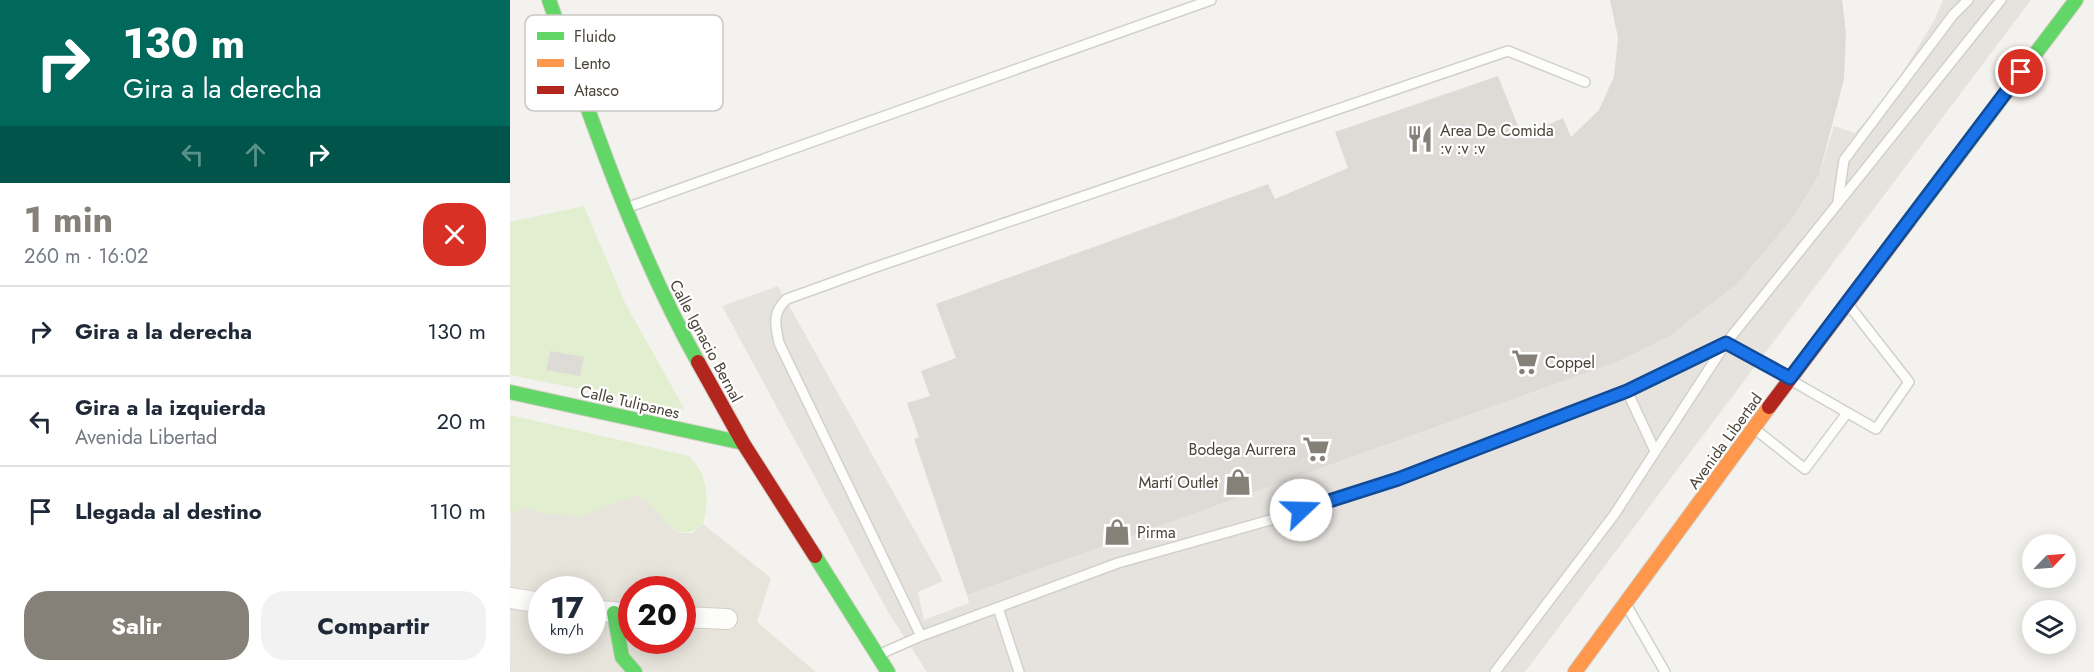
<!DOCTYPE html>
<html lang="es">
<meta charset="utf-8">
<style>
:root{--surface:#fff;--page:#f2f2f3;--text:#1f2937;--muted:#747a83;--line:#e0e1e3;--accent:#868178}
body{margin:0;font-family:Jost,sans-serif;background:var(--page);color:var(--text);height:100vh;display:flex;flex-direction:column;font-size:22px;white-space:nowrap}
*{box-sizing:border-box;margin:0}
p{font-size:20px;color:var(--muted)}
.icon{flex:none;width:33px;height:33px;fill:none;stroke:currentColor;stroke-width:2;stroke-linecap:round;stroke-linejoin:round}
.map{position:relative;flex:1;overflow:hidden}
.details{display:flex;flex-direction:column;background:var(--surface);width:510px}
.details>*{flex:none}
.hud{background:#00695c;color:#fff;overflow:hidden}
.needle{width:39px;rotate:65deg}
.controls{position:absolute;left:1512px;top:534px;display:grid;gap:12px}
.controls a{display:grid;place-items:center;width:54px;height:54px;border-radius:50%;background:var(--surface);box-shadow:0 3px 15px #0003;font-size:30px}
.speed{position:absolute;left:18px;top:576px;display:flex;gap:12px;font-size:30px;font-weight:700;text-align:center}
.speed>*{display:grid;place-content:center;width:78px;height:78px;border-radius:50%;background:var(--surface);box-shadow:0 3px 15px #0003;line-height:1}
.speed small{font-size:15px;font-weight:400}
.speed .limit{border:9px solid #d22;background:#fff;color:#111}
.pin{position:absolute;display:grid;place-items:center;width:51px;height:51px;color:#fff;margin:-26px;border:3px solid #fff;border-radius:50%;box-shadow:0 2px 6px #0007}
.me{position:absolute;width:66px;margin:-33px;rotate:69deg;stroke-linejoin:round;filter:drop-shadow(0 0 4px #0008)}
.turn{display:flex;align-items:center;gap:21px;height:126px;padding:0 24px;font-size:27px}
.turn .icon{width:78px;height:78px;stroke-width:2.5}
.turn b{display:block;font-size:42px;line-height:51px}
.lanes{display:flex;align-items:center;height:57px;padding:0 24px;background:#0003;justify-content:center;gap:30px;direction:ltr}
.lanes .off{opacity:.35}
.round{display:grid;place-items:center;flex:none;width:63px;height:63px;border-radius:24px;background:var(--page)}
.overview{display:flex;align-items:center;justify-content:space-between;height:102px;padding:0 24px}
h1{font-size:36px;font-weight:700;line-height:45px;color:var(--accent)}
.primary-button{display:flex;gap:12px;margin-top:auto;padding:12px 24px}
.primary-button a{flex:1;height:69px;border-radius:24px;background:var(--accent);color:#fff;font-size:24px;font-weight:700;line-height:69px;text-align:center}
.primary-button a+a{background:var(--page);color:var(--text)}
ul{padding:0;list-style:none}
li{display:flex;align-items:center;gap:18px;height:90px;padding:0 24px;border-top:2px solid var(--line)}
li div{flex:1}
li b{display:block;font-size:22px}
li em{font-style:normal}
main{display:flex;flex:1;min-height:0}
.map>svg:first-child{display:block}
.residential{fill:#e7e4dc;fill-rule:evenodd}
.green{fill:#e1eecf}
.parking{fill:#e6e3df}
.building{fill:#dedbd6}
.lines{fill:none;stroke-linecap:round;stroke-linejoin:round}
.lane-casing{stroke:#d2d0cb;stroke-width:12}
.street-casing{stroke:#d2d0cb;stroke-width:22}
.fast-casing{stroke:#d3cfc5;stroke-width:16}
.slow-casing{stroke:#d3cfc5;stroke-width:16}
.jam-casing{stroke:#d3cfc5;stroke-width:16}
.lane{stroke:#fdfdfc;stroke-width:9}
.street{stroke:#fdfdfc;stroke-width:20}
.fast{stroke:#63d668;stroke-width:14}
.slow{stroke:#ff974d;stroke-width:14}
.jam{stroke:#b3261e;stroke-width:14}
.route-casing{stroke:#114b97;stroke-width:15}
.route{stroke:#1a73e8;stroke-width:10}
.labels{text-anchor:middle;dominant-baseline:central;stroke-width:4.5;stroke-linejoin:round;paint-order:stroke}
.poi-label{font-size:16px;fill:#4b4439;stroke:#fff;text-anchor:start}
.street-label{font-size:16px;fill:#4b4439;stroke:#fff}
.key{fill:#fff;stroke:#c9c7c4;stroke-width:1.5}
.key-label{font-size:16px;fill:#4b4439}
</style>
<main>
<section class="details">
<div class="hud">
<div class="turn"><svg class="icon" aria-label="right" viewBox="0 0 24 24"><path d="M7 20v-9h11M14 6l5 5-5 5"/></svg><div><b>130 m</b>Gira a la derecha</div></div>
<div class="lanes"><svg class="icon off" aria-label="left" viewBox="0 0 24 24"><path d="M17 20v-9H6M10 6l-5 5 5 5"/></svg><svg class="icon off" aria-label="ahead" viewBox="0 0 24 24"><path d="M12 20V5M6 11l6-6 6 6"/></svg><svg class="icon" aria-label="right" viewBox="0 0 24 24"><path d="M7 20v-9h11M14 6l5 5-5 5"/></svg></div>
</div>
<div class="overview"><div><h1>1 min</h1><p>260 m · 16:02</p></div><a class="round" style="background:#d93025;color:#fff"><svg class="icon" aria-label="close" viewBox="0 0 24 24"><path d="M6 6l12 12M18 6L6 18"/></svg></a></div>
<ul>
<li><svg class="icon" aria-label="right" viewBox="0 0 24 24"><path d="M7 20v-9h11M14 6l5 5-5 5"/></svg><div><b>Gira a la derecha</b></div><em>130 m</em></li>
<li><svg class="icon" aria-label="left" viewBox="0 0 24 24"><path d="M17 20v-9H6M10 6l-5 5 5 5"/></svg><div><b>Gira a la izquierda</b><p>Avenida Libertad</p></div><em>20 m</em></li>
<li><svg class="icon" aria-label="arrive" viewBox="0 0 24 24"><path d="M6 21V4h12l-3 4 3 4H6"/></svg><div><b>Llegada al destino</b></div><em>110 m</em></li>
</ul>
<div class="primary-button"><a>Salir</a><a>Compartir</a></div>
</section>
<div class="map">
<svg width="1584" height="672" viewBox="0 0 1584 672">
<rect width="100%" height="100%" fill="#f4f2ee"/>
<path class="residential" d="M127,495L142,504L163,529L172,533H182L193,524L261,578L247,622L306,672H0L1,513L12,508L44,515H71ZM32,590H82V640H32ZM122,590H172V640H122Z"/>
<path class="green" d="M74,206L115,303L175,410L0,375V222Z
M0,415L179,456C198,474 200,500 193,524C162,550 153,508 127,495L71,516L44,515L12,508L0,514Z"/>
<path class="parking" d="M1433,0H1521L1015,672H417L378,612L212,306L268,286L433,581L408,592L414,620L459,603L457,595L1107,362L1160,336L1228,283L1282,219L1309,175L1324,126L1345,133L1380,93L1424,21Z"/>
<path class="building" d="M1100,0H1332L1336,33L1334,79L1309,175L1282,219L1228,283L1160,336L1107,362L457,595L404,439L409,437L397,403L420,396L411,371L446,358L426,304L758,184L765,199L838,168L825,132L988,76L1012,136L1053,118L1061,137L1089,110L1104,77L1108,38Z
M40,351L74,357L70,376L36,370Z"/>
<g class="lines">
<defs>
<path id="lane" d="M1328,201L1334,160L1443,15L1458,0
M116,208L701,0
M1117,391L1145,451
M1246,430L1295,469L1337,413
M1117,606L1155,672
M488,608L509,672
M411,636L269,343C265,325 262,312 277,299L363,268L998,51L1075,82
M368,655L411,636L608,563L771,517L832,495L888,479L1117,391L1216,343L1366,429L1399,382L1338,304
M985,672L1104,515L1216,343L1491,0"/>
<path id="street" d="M0,598L32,603
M82,610L122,614
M172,617L217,619"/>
<path id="fast" d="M39,0C83,124 124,247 188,362
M1399,221L1566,0
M0,392L233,443
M305,556L378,672
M104,613L112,657L125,672"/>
<path id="slow" d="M1065,672L1259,407"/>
<path id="jam" d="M188,362L233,443L305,556
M1259,407L1399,221"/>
</defs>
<use href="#lane" class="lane-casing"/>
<use href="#street" class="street-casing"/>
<use href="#fast" class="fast-casing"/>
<use href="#slow" class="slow-casing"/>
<use href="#jam" class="jam-casing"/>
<use href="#lane" class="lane"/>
<use href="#street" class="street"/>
<use href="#fast" class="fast"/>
<use href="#slow" class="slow"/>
<use href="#jam" class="jam"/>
</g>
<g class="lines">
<defs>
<path id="route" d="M791,510L888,479L1117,391L1216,343L1280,378L1511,72"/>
</defs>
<use href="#route" class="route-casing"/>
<use href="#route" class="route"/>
</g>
<defs>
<symbol id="restaurant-bare" viewBox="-9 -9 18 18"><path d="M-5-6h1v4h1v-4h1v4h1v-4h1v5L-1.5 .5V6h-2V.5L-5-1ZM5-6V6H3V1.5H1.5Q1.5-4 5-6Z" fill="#868178" stroke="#fff" stroke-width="2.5" paint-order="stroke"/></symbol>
<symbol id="supermarket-bare" viewBox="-9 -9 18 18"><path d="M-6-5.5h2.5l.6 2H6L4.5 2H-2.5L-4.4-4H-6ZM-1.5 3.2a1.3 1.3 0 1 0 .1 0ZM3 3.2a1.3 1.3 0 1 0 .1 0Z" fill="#868178" stroke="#fff" stroke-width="2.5" paint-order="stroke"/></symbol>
<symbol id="shop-bare" viewBox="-9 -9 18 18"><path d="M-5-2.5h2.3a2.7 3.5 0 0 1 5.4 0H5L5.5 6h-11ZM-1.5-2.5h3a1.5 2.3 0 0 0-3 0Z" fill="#868178" stroke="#fff" stroke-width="2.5" paint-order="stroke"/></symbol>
</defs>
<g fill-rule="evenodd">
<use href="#restaurant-bare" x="891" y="120" width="38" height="38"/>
<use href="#supermarket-bare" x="996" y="343" width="38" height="38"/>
<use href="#supermarket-bare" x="787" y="430" width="38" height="38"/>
<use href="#shop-bare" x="709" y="463" width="38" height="38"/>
<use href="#shop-bare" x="588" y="513" width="38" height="38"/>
</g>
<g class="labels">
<g class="poi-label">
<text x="930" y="130">Area De Comida<tspan x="930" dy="18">:v :v :v</tspan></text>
<text x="1035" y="362">Coppel</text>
<text x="786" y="449" text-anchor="end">Bodega Aurrera</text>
<text x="708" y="482" text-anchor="end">Martí Outlet</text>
<text x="627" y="532">Pirma</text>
</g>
<g class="street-label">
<text transform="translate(196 341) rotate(62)">Calle Ignacio Bernal</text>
<text transform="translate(120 402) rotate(13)">Calle Tulipanes</text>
<text transform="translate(1215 441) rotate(-54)">Avenida Libertad</text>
</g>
</g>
<rect x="15" y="15" width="198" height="96" rx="9" class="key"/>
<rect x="27" y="32" width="27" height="8" fill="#63d668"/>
<rect x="27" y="59" width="27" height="8" fill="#ff974d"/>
<rect x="27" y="86" width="27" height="8" fill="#b3261e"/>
<g class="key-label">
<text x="64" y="42">Fluido</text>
<text x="64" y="69">Lento</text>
<text x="64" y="96">Atasco</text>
</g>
</svg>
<div class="controls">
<a><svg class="needle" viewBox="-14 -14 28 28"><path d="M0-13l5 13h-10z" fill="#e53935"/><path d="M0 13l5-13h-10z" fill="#747a83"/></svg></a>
<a><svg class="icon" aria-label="layers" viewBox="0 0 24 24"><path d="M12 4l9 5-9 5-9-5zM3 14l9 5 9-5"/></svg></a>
</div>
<div class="speed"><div>17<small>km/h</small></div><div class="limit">20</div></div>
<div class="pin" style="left:1511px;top:72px;background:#d93025"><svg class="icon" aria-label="arrive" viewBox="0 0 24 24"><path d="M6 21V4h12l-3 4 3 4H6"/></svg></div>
<svg class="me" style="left:791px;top:510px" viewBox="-20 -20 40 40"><circle r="19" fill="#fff"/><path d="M0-13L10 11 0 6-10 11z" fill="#1a73e8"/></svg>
</div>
</main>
